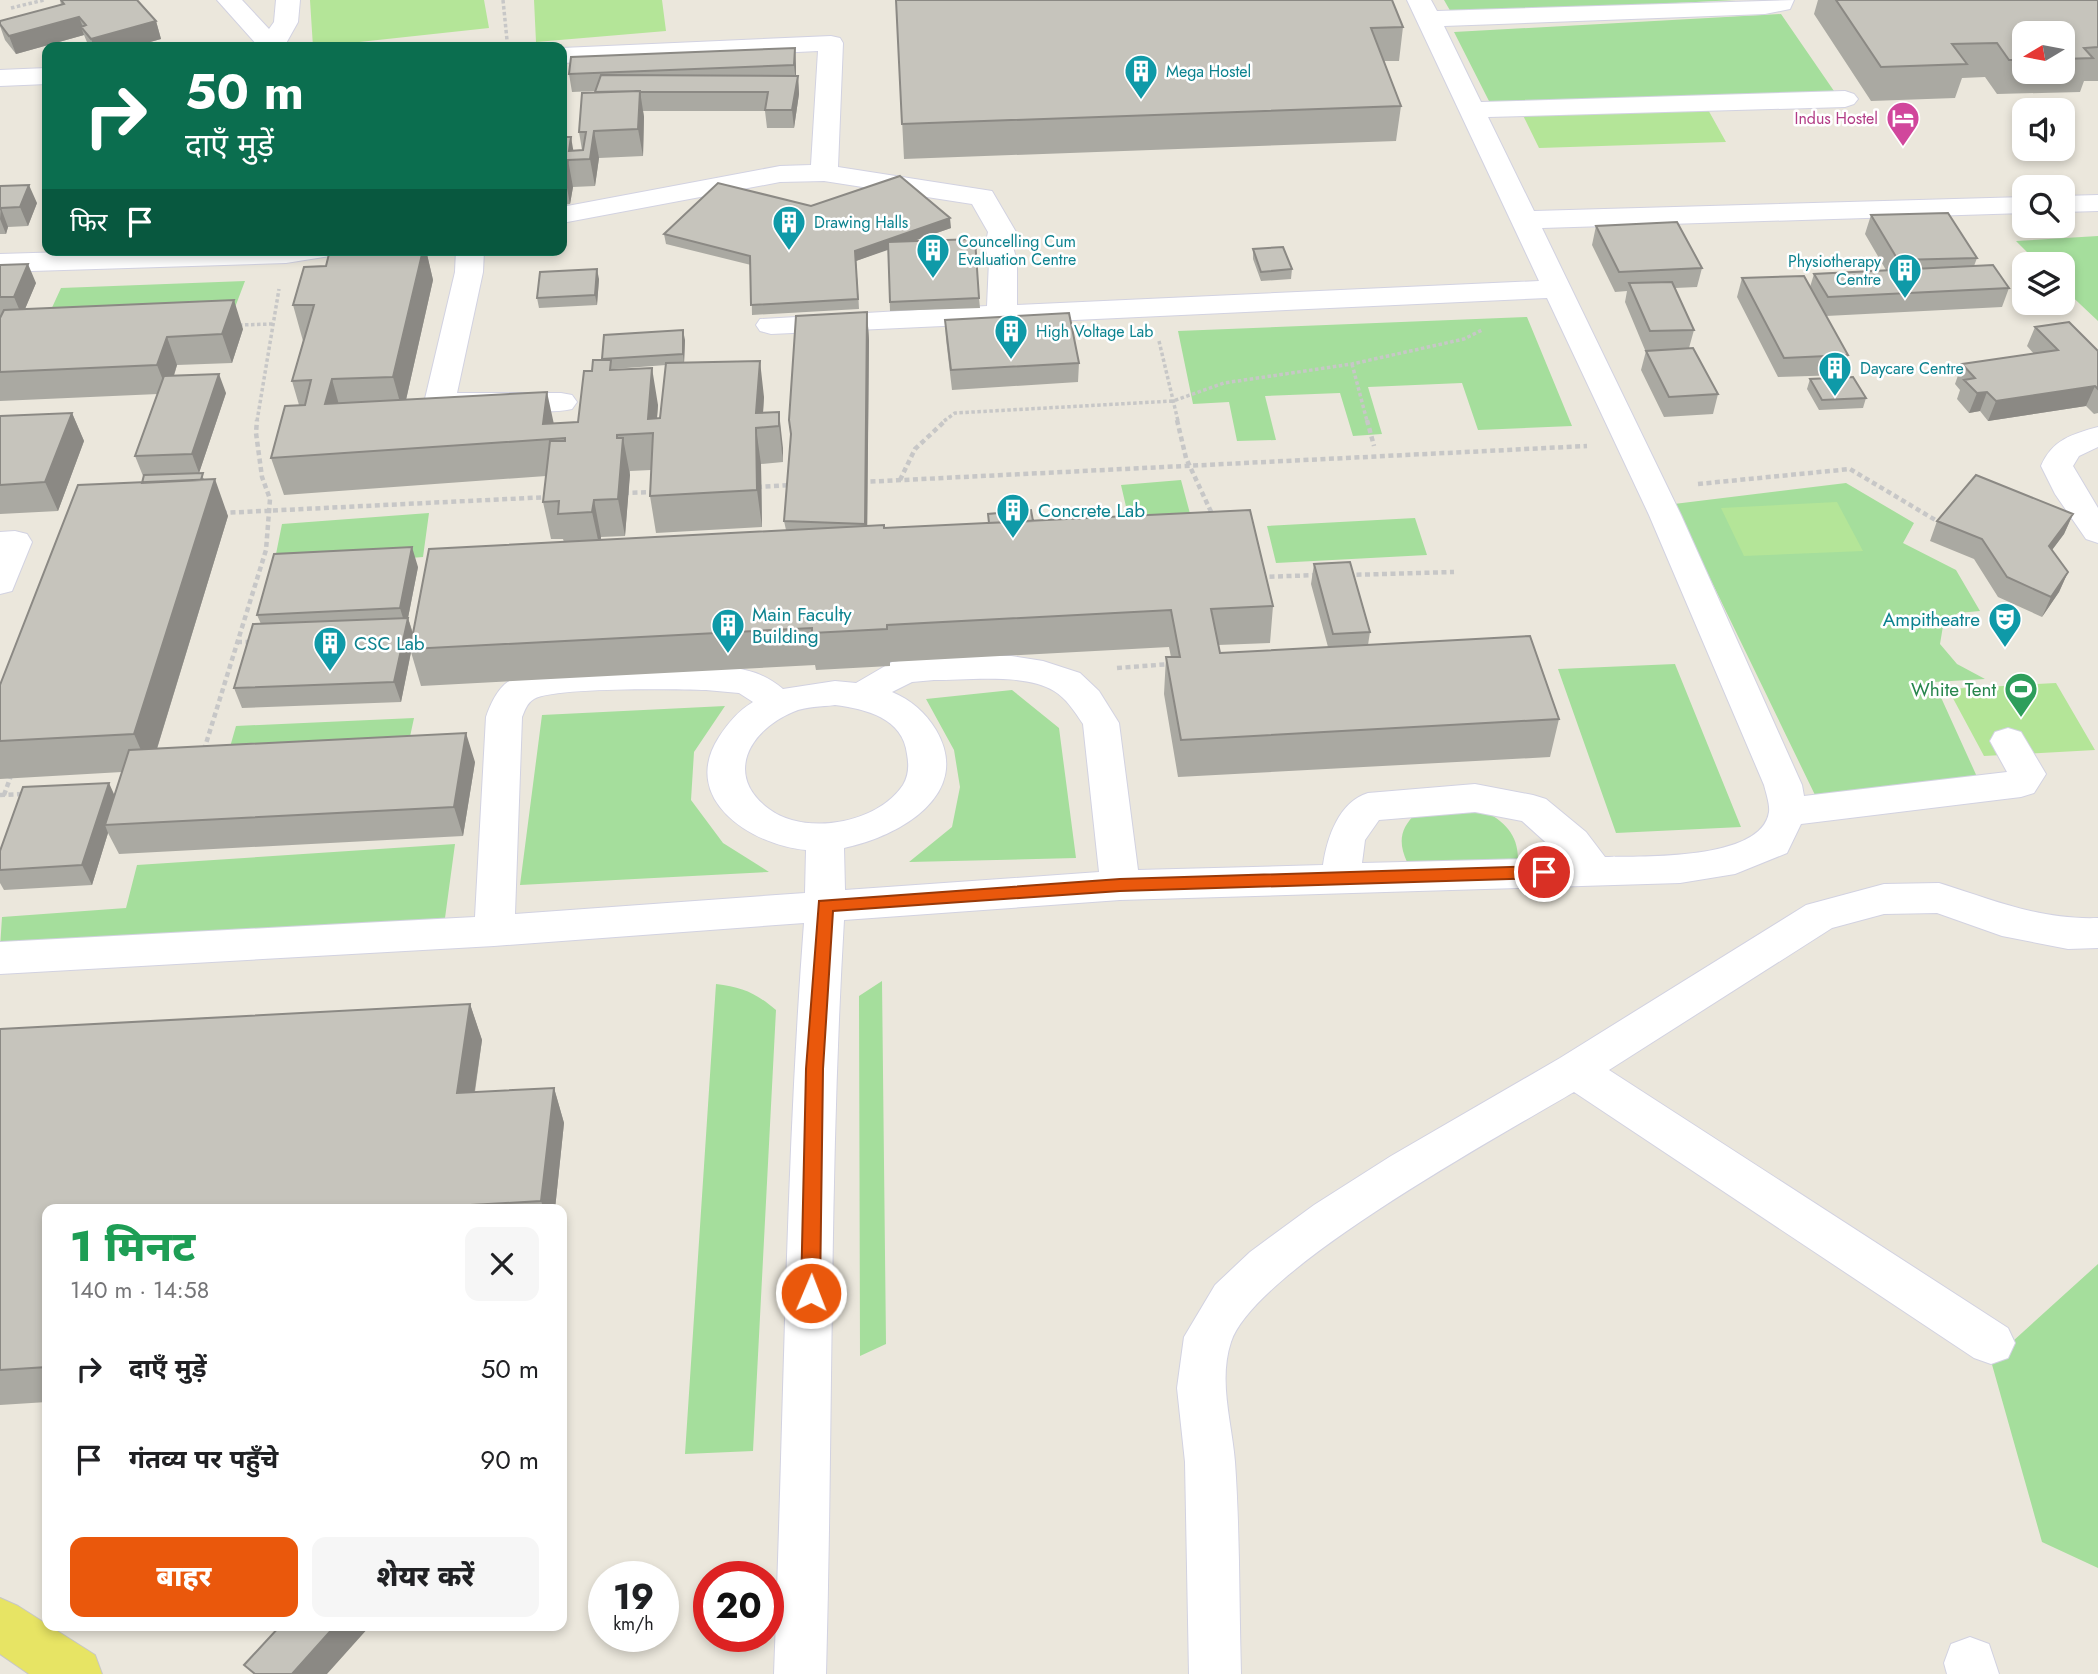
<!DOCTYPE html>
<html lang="hi">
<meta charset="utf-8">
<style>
:root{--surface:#fff;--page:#f6f6f6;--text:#202124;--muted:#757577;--accent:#ea580c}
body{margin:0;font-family:Jost,"Noto Sans Devanagari",sans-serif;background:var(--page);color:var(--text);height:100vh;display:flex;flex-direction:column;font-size:26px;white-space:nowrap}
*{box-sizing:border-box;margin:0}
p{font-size:23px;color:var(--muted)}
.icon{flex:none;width:38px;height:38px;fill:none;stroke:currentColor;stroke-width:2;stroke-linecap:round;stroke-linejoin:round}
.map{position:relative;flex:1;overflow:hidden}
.details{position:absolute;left:42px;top:1204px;width:525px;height:427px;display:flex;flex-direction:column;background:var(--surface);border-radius:14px;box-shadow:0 4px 10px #0003}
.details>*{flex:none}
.guide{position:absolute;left:42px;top:42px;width:525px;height:214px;border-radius:14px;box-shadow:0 4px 10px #0003;background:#0b6e4f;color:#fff;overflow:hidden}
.needle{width:46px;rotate:260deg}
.controls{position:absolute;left:2012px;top:21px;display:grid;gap:14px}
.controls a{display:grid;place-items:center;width:63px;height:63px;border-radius:14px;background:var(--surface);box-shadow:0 4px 10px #0003;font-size:35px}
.speed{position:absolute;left:588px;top:1561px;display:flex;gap:14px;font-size:35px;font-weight:700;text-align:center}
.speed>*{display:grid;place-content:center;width:91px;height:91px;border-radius:50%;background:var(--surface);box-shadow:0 4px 10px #0003;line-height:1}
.speed small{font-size:18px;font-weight:400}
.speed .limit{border:10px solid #d22;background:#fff;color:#111}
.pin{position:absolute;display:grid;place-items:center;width:60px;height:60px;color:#fff;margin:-30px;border:4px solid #fff;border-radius:50%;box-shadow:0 2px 7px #0007}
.me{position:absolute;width:77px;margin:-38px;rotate:1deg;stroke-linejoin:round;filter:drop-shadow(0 0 5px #0008)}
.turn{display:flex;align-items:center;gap:24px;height:147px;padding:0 28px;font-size:32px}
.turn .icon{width:91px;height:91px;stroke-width:2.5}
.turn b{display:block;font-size:49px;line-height:60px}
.then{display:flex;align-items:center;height:66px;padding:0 28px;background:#0003;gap:14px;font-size:26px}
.round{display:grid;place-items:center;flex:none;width:74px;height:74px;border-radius:14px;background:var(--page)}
.overview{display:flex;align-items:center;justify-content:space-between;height:119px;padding:0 28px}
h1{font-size:42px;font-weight:800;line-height:52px;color:#1e9e55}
.action{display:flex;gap:14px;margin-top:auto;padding:14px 28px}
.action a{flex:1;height:80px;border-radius:14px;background:var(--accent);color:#fff;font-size:28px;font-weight:800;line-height:80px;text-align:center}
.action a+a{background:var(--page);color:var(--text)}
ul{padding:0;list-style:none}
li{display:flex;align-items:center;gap:21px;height:91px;padding:0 28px}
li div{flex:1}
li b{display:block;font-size:26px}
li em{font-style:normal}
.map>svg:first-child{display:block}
.green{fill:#a5de9c}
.pitch{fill:#b4e598}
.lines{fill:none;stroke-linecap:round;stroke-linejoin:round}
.minor-casing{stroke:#d2d2e1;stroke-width:2}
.major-casing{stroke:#c7c7c7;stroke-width:2}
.path-far1{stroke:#c7c7c7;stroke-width:3.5;stroke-dasharray:3.5 2.5;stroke-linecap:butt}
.path{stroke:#c7c7c7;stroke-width:4.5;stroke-dasharray:5 3.5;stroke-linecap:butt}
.minor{fill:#fff;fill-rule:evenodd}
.major{fill:#e7e464;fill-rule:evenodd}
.wall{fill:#aaa9a2;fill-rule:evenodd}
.shaded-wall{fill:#8b8984}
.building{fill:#c6c4bc;stroke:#8b8984;stroke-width:2}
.route{fill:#ea580c;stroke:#983908;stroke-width:2}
.labels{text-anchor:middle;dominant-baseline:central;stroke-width:5;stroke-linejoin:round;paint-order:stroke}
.far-culture-label{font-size:16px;fill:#0d838f;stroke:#fff;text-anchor:start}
.far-hotel-label{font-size:16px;fill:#b23c85;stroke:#fff;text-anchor:end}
.culture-label{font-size:19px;fill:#0d838f;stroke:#fff;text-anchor:start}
.leisure-label{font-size:19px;fill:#27864d;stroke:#fff;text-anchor:end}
</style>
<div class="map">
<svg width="2098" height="1674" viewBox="0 0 2098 1674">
<rect width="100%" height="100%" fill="#ebe7dc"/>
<path class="green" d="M1444,0H1736L1452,14Z
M1781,14L1834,91L1490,103L1454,32Z
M2098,236V321L2063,288V264H2039L2016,241Z
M245,281L231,318L44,325L61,288Z
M1527,317L1572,426L1478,430L1462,383L1368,387L1382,434L1353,436L1340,393L1265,396L1276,440L1237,441L1229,402L1193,404L1178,331Z
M1181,480L1196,536L1134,541L1121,485Z
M1846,483L1914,523L1903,543L1956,570L1980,611L1958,613L1943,626L1940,644L1957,664L1985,679L1934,682L1978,779L1815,795L1674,504Z
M429,513L423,557L273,569L282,524Z
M1415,518L1427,555L1276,563L1267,526Z
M1675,664L1741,827L1616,833L1558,669Z
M1012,690L1059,728L1076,858L909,862L952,827L960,787L954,750L926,699Z
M725,706L694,752L691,800L723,843L769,872L520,885L542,715Z
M414,718L405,760L224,768L236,726Z
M1483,810C1505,822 1519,835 1518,862H1407C1398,842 1400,829 1416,813Z
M455,844L445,918L0,948L2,917L126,908L137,865Z
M882,981L886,1344L860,1356L859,996Z
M716,984C742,987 756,993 776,1010L753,1451L685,1454Z
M2098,1264V1568L2042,1542L1991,1361Z"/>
<path class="pitch" d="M310,0H484L489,28L313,47Z
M534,0H662L666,31L536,42Z
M1701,97L1726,142L1539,148L1517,103Z
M1837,502L1863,551L1744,556L1721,508Z
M2056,683L2095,750L1984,756L1948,689Z"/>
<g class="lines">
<defs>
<path id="minor" d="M217,0H242L269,29L274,22L276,0H300L298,22L284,47H259Z
M1407,0H1431L1437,11L1794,0L1790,9L1765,14L1444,26L1481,102L1845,91L1854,94L1858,99L1854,104L1845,107L1488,117L1534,211L2025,197V213L1542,228L1681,515L1802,785L1804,796L2007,772L1990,741L1995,732L2008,728L2021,732L2046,774L2034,793L2021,797L1801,824L1787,853L1735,874L1680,883L1120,900L844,920C829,1171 833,1423 826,1674H774C784,1424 785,1173 804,923L494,946L0,974V942L475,917L486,717C490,705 497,689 509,681C541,662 707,661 745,670C760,673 772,680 783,689L835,681L856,683L892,662L934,656H1011L1043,661L1080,673L1099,691L1119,723L1138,870L1323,865C1327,837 1339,802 1368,793L1475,784L1533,795L1546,799L1586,832L1605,857C1642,856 1762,861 1769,812C1770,804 1766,793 1764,785L1649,515L1547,298L771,334L760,331L756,325L760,319L987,306L989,261L985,247L988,232L972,204L824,181L780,182L562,223V207L780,166L811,165L818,51L562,63V48L831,36L840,38L843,43L838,167L992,191L1016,232L1013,247L1017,261V305L1539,281ZM934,680C967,680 1026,673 1054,691C1066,698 1075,712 1083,724L1099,872L845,890L844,848C898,837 974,795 936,730C925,712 911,700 892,692L912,682ZM706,690L739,693L753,702C738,711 728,723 719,737C679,799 751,845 806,850L805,893L515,914L522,717C525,710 527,703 534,699C554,687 676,689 706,690ZM835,705C866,709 903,718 907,754C909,765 909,775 903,785C877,824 805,836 769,809C723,775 750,730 793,712C806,706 821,707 835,705ZM1475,812L1522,821L1563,858L1362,863L1365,840L1379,820Z
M47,68V84L0,86V70Z
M2098,195V211L2063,212V196Z
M132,250H334L330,256L286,263L0,272V254Z
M456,250H484L483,272L457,393H561L572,395L577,402L572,409C549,414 524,410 500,409C477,409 452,415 429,410L424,403L455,272Z
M2098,427V447L2079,456L2073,466L2098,508V543L2086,539L2055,494L2041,466C2052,440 2072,434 2098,427Z
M15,531L27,534L32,542L12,591L0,594V532Z
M1939,883C1994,900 2039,920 2098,918V948L2068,949L2002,936L1937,913L1884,914L1832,928L1609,1070L2008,1328L2015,1343L2008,1358L1991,1364L1974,1358L1574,1092C1503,1134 1254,1270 1231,1342C1218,1381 1232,1423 1235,1462C1240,1532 1239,1604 1241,1674H1189L1185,1462L1177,1388L1184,1337L1215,1285L1250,1252L1314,1205L1391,1156L1560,1058L1806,905L1884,884Z
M1970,1637L1989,1644L1999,1674H1947L1944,1663L1951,1644Z"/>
<path id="major" d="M0,1598L18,1606L95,1655L102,1674H29L0,1654Z"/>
</defs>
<use href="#minor" class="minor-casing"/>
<use href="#major" class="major-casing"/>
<path class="path-far1" d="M503,0L507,40
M11,8L44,0
M239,325L273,324
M1159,341L1178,421
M1352,364L1367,421
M257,421L279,289
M944,421L955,413L1173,401L1224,383L1352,364L1464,339L1482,330"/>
<path class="path" d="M1177,420L1186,458L1213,516
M1367,420L1374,446
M900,480L915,449L946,420
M862,482L1587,446
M1698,484L1850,469L1942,524
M757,487L790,485
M624,493L654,492
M222,513L549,497
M1348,575L1454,572
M1261,577L1318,575
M237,642H254
M1117,668L1171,664
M204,750L266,550L270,499L262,477L256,433L257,420
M0,795L24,794
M4,795L12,773"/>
<use href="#minor" class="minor"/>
<use href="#major" class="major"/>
</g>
<path class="wall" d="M60,0H137L156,21L161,39L132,47H89L84,35L16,54L5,40L0,26V21L61,5Z
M896,0L1403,27L1399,61H1384L1401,106L1396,141L904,159Z
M1818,0H2098V81H2084L2080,92L1997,94L1985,77L1962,78L1955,98L1871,101L1814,14ZM2025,33H2063V72H2025Z
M795,48L796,76H798L799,94L794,128H767L765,111H643L644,117L643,156L599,158L595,186L573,187L570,204L562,205V137L574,151L582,150L579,132L596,91L572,92L569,74Z
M0,186L37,203L28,226L8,227L6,234H0Z
M811,206L951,228L911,242L979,298L980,308L890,311L888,249L856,261L859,309L752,315L751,265L666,244L664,234Z
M1871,215L1977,258L1974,266L2009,288L2002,307L1826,316L1848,355L1842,375L1778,377L1737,297L1742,278L1810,287L1814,274L1886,270L1865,234Z
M1596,226L1702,268L1697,287L1675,288L1694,330L1689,348L1718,394L1713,414L1664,417L1641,370L1646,351L1670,350H1645L1625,302L1627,291L1615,292L1592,245Z
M1253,249L1292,269L1291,279L1261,281L1253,259Z
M330,250H426L433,280L406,400L554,424L578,422L592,371L603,360L685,340L684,363L764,397L763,413L779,412L783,462L761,464L762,527L656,533L650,496L651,470L630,471L625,536L601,537V540L786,530L784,521L791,438L789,420L867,312L869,340L867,526L884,528L988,523V514L1033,521L1273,606L1270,643L1218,645L1220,653L1328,647L1311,584L1314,564L1370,632L1368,645L1559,719L1550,757L1178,777L1164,694L1166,657H1171L1169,647L890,662V666L816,670L815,665L421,686L411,652L401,702L242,708L234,688L261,624L257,615L418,567L408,618L413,633L564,542L563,539H551L543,502L546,476L284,495L271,458L299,405L292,381L303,341L293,305L326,266ZM666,365L660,418H657L658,405L613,370V369Z
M0,265L36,283L25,309L243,329L232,363L177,365L174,376L226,393L199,473L205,480L228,516L157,749L475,762L463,836L119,854L108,833L92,885L4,890L0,883V851L114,796L122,772L0,779V685L142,483L144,475L143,476L135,456L158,394L0,401Z
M599,279L597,305L539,308L537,298Z
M945,320L1079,363L1078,382L952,390L946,339Z
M2035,327L2098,351V413L2094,414L2086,406L1988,421L1980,411L1969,413L1957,399L1960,390L1955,384L1962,364L2034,354L2027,346Z
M1810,379L1866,398L1863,408L1819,410L1807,389Z
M72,413L84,441L58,511L0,514V416Z
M2073,514L2064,534L2052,550L2068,572L2059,592L2042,617L1998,597L1974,559L1930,541L1937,521Z
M470,1004L482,1040L475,1092L554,1088L564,1123L555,1209H47V1402L0,1405V1029Z"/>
<path class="shaded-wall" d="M79,17L84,30L81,27L84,35L16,54L9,36Z
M156,21L161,39L132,47H94L91,39Z
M795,48L796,66V83L794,65Z
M798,76L799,94L794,128L792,110Z
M640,91L644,117L643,156L638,129Z
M594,131L599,158L595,186L590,159Z
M571,137L575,160L569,151Z
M568,160L573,187L570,204L565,177Z
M29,185L37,203L28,226L20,207Z
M1,208L8,227L6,234L0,219Z
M950,218L951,228L856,261L859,309L855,251Z
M423,250H426L433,280L403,413L393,377Z
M28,264L36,283L22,316L14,297Z
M597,269L599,279L597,305L595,295Z
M234,300L243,329L232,363L222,334Z
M867,312L869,340L867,552L865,524Z
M683,330L685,340L684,364L683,354Z
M167,337L177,365L168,393L157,365Z
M760,361L764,397L762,427L756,413Z
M652,368L658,405L655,443L653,433L648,419Z
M219,374L226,393L199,473L192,454Z
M332,379L342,416L325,404Z
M2095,386L2086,406L1988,421L1996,401Z
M547,392L555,429L543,424Z
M1987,392L1980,411L1969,413L1977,393Z
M779,412L783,448V462L779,426Z
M72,413L84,441L58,511L45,482Z
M756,428L761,464L762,527L757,490Z
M617,435L622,459L623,438L630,475L625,536L618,499Z
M215,479L228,516L150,771L134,734Z
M594,500L601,537L600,549L592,512Z
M2073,514L2064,534L2040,566L2049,546Z
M412,547L418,567L406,628L400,608Z
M2068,572L2059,592L2042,617L2051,597Z
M408,618L414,638L410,649L411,652L401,702L394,682Z
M466,733L475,762L463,836L454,807Z
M109,783L118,803L105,825L108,833L92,885L82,865Z
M470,1004L482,1040L469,1129L457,1093Z
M554,1088L564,1123L555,1209H544L541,1201Z
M335,1626H370L327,1674H292Z"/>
<path class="building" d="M61,0H137L156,21L91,39L81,27L86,25L79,17L9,36L0,24V21L64,4Z
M896,0H1392L1403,27L1371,28L1401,106L902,124Z
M1836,0H2098V47L2084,48L2093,58L2063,59V33H2025V60H2009L1997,43L1952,44L1967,64L1881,67Z
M795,48L794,65L569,74L571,57Z
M601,75L798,76L792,110H765L768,92H640V91L595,92Z
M640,91L638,129L594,131L590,159L568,160L565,177H562V137H571L569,151L583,150L586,132H579L582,93Z
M900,176L950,218L855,251L858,299L751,305L750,256L664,234L718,183L811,206Z
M29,185L20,207L1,208L0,210V186Z
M1948,213L1977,258L1898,260L1871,215Z
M1677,222L1702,268L1619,272L1596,226Z
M975,239L979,298L890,302L888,242Z
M1283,247L1292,269L1261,272L1253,249Z
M330,250H423L393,377L332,379L325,404L547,392L543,424L578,422L584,371H592L593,360H611L610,370L652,368L648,419L660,418L666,363L760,361L756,413L779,412V426L756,428L757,490L650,496L653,433L617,435V438H623L618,499L594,500L592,512L558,514L559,501L543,502L550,441H565V438L271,458L285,406L305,405L311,380L292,381L314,305H293L304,267L326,266Z
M28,264L14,297H0V265Z
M1993,265L2009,288L1828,297L1814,274Z
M597,269L595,295L537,298L540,272Z
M1804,276L1848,355L1784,358L1742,278Z
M1672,282L1694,330L1650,331L1629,283Z
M234,300L222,334L167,337L157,365L0,372V318L4,310Z
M867,312L865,524L784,521L791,434L789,420L796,316Z
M1069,313L1079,363L951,370L945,320Z
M2069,322L2098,351V389L2095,386L1996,401L1987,392L1977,393L1964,380L1975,378L1962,364L2058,350L2035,327Z
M683,330V354L602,359L604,335Z
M1693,348L1718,394L1669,397L1646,351Z
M219,374L192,454L135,456L164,376Z
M1853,377L1866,398L1822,400L1810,379Z
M72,413L45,482L0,485V416Z
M203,473L201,480L142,483L144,475Z
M1976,475L2073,514L2049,546L2068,572L2051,597L2007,577L1982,539L1937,521Z
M215,479L134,734L0,741V685L78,485Z
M1031,510L1033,521L989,523L988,514Z
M1250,510L1273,606L1211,609L1220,653L1530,636L1559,719L1181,740L1166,657H1180L1171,610L887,625V629L812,633V628L410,649L429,549L884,525V528Z
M412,547L400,608L257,615L274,554Z
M1350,562L1370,632L1333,634L1314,564Z
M408,618L394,682L234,688L253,624Z
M466,733L454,807L105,825L129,750Z
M109,783L82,865L0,870V851L23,787Z
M470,1004L457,1093L554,1088L541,1201L418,1208V1209H47V1367L0,1370V1029Z
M280,1626H335L292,1674H255L244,1665Z"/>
<path class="route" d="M1544,866L1552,872L1544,878L1120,891L833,911L823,1069L820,1293L817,1299L811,1301L804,1299L801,1293L806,1069L819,901L1120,879Z"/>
<defs>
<symbol id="building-pin" viewBox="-11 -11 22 30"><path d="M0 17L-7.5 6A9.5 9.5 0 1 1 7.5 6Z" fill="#0f9aa8" stroke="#fff"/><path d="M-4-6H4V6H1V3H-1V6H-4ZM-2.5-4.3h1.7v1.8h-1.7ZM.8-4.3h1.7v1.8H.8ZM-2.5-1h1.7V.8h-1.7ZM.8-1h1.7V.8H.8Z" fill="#fff"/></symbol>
<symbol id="hotel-pin" viewBox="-11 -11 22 30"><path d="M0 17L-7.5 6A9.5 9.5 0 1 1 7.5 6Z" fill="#d1479c" stroke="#fff"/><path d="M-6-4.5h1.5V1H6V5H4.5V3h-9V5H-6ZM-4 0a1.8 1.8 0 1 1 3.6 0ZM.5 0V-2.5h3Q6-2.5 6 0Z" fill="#fff"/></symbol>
<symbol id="theatre-pin" viewBox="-11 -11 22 30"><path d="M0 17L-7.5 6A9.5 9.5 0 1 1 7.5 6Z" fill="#0f9aa8" stroke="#fff"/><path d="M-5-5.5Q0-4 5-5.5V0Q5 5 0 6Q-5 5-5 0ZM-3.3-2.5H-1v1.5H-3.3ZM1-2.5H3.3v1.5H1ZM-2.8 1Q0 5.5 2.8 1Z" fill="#fff"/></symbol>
<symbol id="stadium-pin" viewBox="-11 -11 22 30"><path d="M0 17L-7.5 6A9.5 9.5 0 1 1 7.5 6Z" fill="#2e9e5b" stroke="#fff"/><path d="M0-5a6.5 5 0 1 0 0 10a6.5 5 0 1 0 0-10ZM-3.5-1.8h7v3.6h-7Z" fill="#fff"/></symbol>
</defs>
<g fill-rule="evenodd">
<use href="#building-pin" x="1122" y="52" width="38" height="52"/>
<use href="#hotel-pin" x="1884" y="99" width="38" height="52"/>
<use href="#building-pin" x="770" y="203" width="38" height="52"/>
<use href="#building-pin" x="914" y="231" width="38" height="52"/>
<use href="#building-pin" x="1886" y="251" width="38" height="52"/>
<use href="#building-pin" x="992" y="312" width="38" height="52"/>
<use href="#building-pin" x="1816" y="349" width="38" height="52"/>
<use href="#building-pin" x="994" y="491" width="38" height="52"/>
<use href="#theatre-pin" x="1986" y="600" width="38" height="52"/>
<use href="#building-pin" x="709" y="606" width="38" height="52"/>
<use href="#building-pin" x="311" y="624" width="38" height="52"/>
<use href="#stadium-pin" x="2002" y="670" width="38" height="52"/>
</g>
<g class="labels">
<g class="far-culture-label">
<text x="1166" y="71">Mega Hostel</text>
<text x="814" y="222">Drawing Halls</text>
<text x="958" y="241">Councelling Cum<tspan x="958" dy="18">Evaluation Centre</tspan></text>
<text x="1881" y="261" text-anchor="end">Physiotherapy<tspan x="1881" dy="18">Centre</tspan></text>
<text x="1036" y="331">High Voltage Lab</text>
<text x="1860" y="368">Daycare Centre</text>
</g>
<g class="far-hotel-label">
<text x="1878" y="118">Indus Hostel</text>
</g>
<g class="culture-label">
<text x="1038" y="510">Concrete Lab</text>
<text x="752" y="614">Main Faculty<tspan x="752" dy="22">Building</tspan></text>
<text x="1980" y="619" text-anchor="end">Ampitheatre</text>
<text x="354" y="643">CSC Lab</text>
</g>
<g class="leisure-label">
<text x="1996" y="689">White Tent</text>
</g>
</g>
</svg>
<div class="controls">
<a><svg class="needle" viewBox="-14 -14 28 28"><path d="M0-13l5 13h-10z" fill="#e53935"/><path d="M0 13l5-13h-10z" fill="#757577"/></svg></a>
<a><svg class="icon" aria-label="sound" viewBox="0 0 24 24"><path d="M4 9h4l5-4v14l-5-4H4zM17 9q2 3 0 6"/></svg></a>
<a><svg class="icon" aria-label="search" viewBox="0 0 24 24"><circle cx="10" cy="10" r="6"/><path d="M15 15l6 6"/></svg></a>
<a><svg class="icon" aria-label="layers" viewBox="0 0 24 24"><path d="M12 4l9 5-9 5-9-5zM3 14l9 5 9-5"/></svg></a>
</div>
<div class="speed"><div>19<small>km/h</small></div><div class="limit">20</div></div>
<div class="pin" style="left:1544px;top:872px;background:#d93025"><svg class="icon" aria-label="arrive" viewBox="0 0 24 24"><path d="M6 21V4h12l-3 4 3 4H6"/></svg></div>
<svg class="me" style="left:811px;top:1293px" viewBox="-20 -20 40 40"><circle r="17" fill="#ea580c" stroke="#fff" stroke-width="3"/><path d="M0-11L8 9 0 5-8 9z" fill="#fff"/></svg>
<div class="guide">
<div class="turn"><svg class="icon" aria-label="right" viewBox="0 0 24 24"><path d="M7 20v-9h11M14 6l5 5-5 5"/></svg><div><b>50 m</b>दाएँ मुड़ें</div></div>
<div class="then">फिर<svg class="icon" aria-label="arrive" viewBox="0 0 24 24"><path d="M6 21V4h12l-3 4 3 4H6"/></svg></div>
</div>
<section class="details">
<div class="overview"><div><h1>1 मिनट</h1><p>140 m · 14:58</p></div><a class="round"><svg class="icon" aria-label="close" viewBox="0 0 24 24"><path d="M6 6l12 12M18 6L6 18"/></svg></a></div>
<ul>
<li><svg class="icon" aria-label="right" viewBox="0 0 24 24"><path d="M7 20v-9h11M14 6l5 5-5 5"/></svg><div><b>दाएँ मुड़ें</b></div><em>50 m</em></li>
<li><svg class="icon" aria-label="arrive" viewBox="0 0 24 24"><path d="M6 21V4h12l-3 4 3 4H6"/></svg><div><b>गंतव्य पर पहुँचे</b></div><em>90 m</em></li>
</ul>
<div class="action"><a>बाहर</a><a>शेयर करें</a></div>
</section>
</div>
